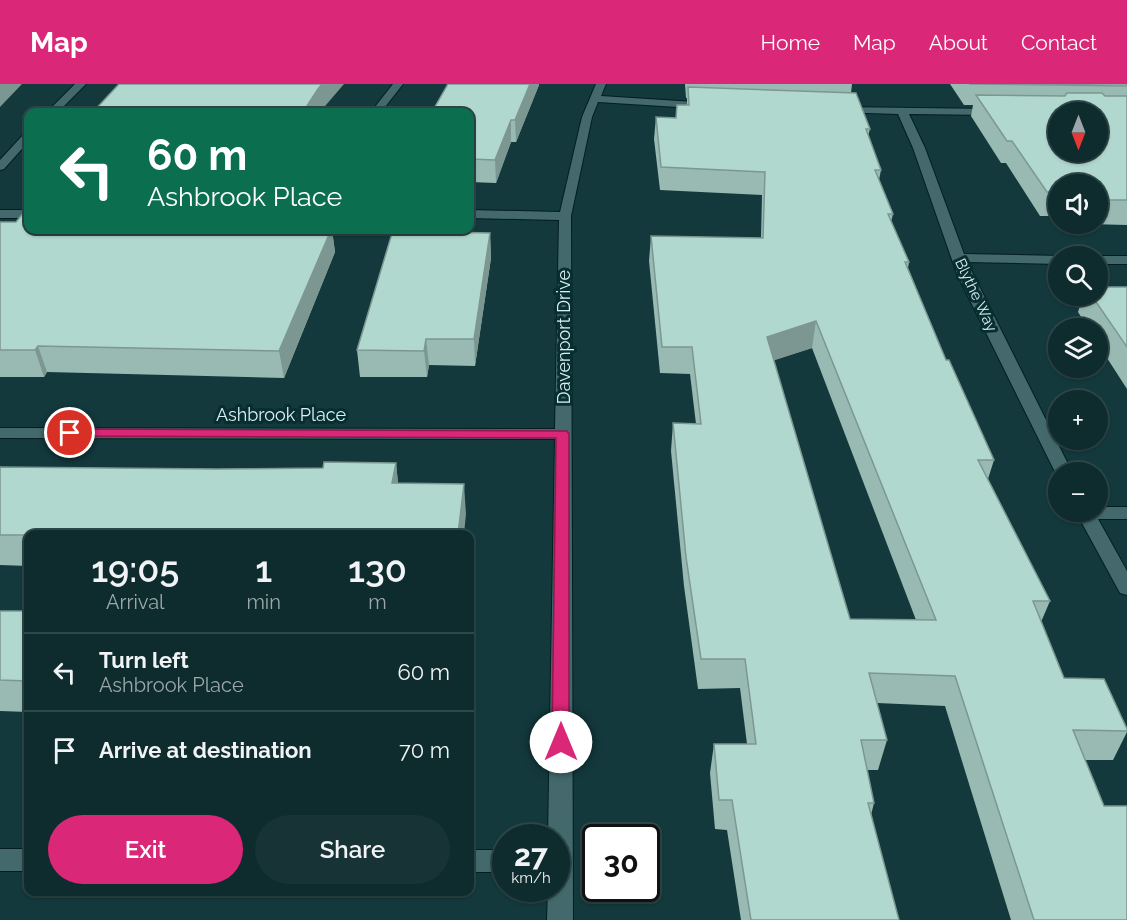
<!DOCTYPE html>
<meta charset="utf-8">
<style>
:root{--surface:#0e2b2d;--page:#173335;--text:#f1f3f6;--muted:#9ba7aa;--line:#2e4749;--accent:#db2777}
body{margin:0;font-family:Raleway,sans-serif;background:var(--page);color:var(--text);height:100vh;display:flex;flex-direction:column;font-size:22px;white-space:nowrap}
*{box-sizing:border-box;margin:0}
p{font-size:20px;color:var(--muted)}
.icon{flex:none;width:33px;height:33px;fill:none;stroke:currentColor;stroke-width:2;stroke-linecap:round;stroke-linejoin:round}
.map{position:relative;flex:1;overflow:hidden}
.side{position:absolute;left:24px;top:446px;width:450px;height:366px;display:flex;flex-direction:column;background:var(--surface);border-radius:12px;box-shadow:0 2px 4px #0004,0 0 0 2px var(--line)}
.side>*{flex:none}
.banner{position:absolute;left:24px;top:24px;width:450px;height:126px;border-radius:12px;box-shadow:0 2px 4px #0004,0 0 0 2px var(--line);background:#0b6e4f;color:#fff;overflow:hidden}
.needle{width:39px;rotate:180deg}
.fabs{position:absolute;left:1048px;top:18px;display:grid;gap:12px}
.fabs a{display:grid;place-items:center;width:60px;height:60px;border-radius:50%;background:var(--surface);box-shadow:0 2px 4px #0004,0 0 0 2px var(--line);font-size:30px}
.speed{position:absolute;left:492px;top:740px;display:flex;gap:12px;font-size:30px;font-weight:700;text-align:center}
.speed>*{display:grid;place-content:center;width:78px;height:78px;border-radius:50%;background:var(--surface);box-shadow:0 2px 4px #0004,0 0 0 2px var(--line);line-height:1}
.speed small{font-size:15px;font-weight:400}
.speed .limit{border:3px solid #111;border-radius:9px;background:#fff;color:#111}
.pin{position:absolute;display:grid;place-items:center;width:51px;height:51px;color:#fff;margin:-26px;border:3px solid #fff;border-radius:50%;box-shadow:0 2px 6px #0007}
.me{position:absolute;width:66px;margin:-33px;rotate:0deg;stroke-linejoin:round;filter:drop-shadow(0 0 4px #0008)}
.turn{display:flex;align-items:center;gap:21px;height:126px;padding:0 24px;font-size:27px}
.turn .icon{width:78px;height:78px;stroke-width:2.5}
.turn b{display:block;font-size:42px;line-height:51px}
.eta{display:flex;justify-content:space-evenly;align-items:center;height:102px;text-align:center}
.eta b{font-size:36px;font-weight:600;line-height:42px}
.cta{display:flex;gap:12px;margin-top:auto;padding:12px 24px}
.cta a{flex:1;height:69px;border-radius:36px;background:var(--accent);color:#fff;font-size:24px;font-weight:600;line-height:69px;text-align:center}
.cta a+a{background:var(--page);color:var(--text)}
ul{padding:0;list-style:none}
li{display:flex;align-items:center;gap:18px;height:78px;padding:0 24px;border-top:2px solid var(--line)}
li div{flex:1}
li b{display:block;font-size:22px}
li em{font-style:normal}
header{display:flex;align-items:center;gap:36px;box-sizing:border-box;height:84px;padding:0 30px;background:var(--accent);color:#fff}
header strong{font-size:28px}
nav{display:flex;gap:33px;margin-inline-start:auto;font-size:21px}
.map>svg:first-child{display:block}
.lines{fill:none;stroke-linecap:round;stroke-linejoin:round}
.minor-casing{stroke:#031e21;stroke-width:2}
.minor{fill:#44696c;fill-rule:evenodd}
.wall{fill:#98bab2;fill-rule:evenodd}
.shaded-wall{fill:#7c9791}
.building{fill:#b1d8cf;stroke:#7c9791;stroke-width:1.5;fill-rule:evenodd}
.route{fill:#db2777;stroke:#8e194d;stroke-width:1.5}
.labels{text-anchor:middle;dominant-baseline:central;stroke-width:6;stroke-linejoin:round;paint-order:stroke}
.far-street-label{font-size:15px;fill:#dbeff1;stroke:#072e31}
.street-label{font-size:18px;fill:#dbeff1;stroke:#072e31}
</style>
<header>
<strong>Map</strong>
<nav><a>Home</a><a>Map</a><a>About</a><a>Contact</a></nav>
</header>
<div class="map">
<svg width="1127" height="836" viewBox="0 0 1127 836">
<rect width="100%" height="100%" fill="#13393c"/>
<g class="lines">
<defs>
<path id="minor" d="M75,0H86L58,28H47Z
M393,0H403L381,28H371Z
M596,0H606L601,12L710,19L715,22L710,25L598,18L592,33L571,132L573,836H547L548,804H556V753H548L555,355L0,354V344L555,345L559,136L470,134V126L560,128L582,33Z
M839,23L995,25L1000,28L995,31L909,30L925,64L964,170L1061,172H1059V180L967,178L1072,388H1059V392L1055,388L957,190L913,64L898,30L835,28L834,26Z
M28,49V58L4,85L0,86V76L24,50Z
M0,126H28V134H0Z
M1096,172H1127V180H1098V172Z
M1098,423H1127V435H1098L1127,487V511L1120,509L1076,428H1098Z
M0,765H28V787H0Z
M470,766H506V788H470Z"/>
</defs>
<use href="#minor" class="minor-casing"/>
<use href="#minor" class="minor"/>
</g>
<path class="wall" d="M685,0H852L851,9L870,45L868,52L881,86L879,96L893,130L891,138L909,178L908,184L946,276L994,376L988,395L1050,517L1041,538L1064,594L1127,645V648L1113,676H1085L1127,836H1011L945,622L877,619L887,656L878,686H867L874,719L871,731L899,836H741L727,746L715,745L710,689L714,660H747L740,604L698,605L684,502L671,367L673,339L696,340L690,290L660,289L649,177L651,152L761,154L762,111L660,106L654,55L656,33L676,34L687,21V14H686ZM812,264L916,536L850,535L774,276Z
M950,0H1127V141L1088,140H1098V100H1059V132H1040L1006,79H1001L971,32L973,21H964Z
M539,1L516,58H511L496,99L470,98V28Z
M0,138L28,146H332L335,168L284,294L47,288L44,293H0Z
M452,148L490,149L491,174L475,282L429,281L427,293H360L357,266Z
M1127,203V305L1098,260V244H1088L1078,228L1083,212H1098Z
M396,379L398,399L466,430L28,450V482L0,481V383L216,385L323,384Z
M0,527H28V628L0,627Z"/>
<path class="shaded-wall" d="M0,0H22L0,23Z
M322,0H344L320,28H303L318,5Z
M530,0H539V1L516,58L515,36Z
M511,36V58L496,99L495,76Z
M331,146H332L335,168L284,294L279,267Z
M445,146H453L446,173L444,148Z
M490,149L491,174L475,282L474,255Z
M816,237L812,264L763,280L767,253Z
M426,255L429,281L427,293L424,267Z
M38,262L47,288L44,293L35,266Z
M396,379L399,409L392,399Z
M464,400L466,430L464,450H458Z"/>
<path class="building" d="M119,0H322L318,5L303,28H93Z
M448,0H530L515,36H511L495,76L470,75V28H432Z
M969,0H1127V2Z
M688,3L856,9L870,45H866L881,86H875L893,130H888L909,178H905L946,276H949L994,376H978L1050,517H1033L1064,594L1104,595L1127,645V647L1073,646L1104,722H1127V836H1034L955,592L869,589L887,656H861L874,719H868L899,836H751L732,716H719L714,660H756L745,575H701L686,473L673,339L701,340L692,263H662L651,152L763,154L765,88L661,83L656,33L676,34L677,21H689ZM816,237L936,536L850,535L767,253Z
M1067,9H1102L1105,12H1127V116H1098V100H1059V108H1047L1012,57H1007L976,11L1065,12ZM1059,28H1098V68H1059Z
M28,123V146H331L279,267L38,262L35,266H0V138H16Z
M393,146H445L444,148L490,149L474,255H426L424,267L357,266Z
M1098,203H1127V263L1092,212H1098Z
M324,378L396,379L392,399L464,400L458,450L0,451V383L216,385L323,384Z
M0,527H28V597L0,596Z"/>
<path class="route" d="M70,345L567,347L569,350V658L567,663L561,665L555,663L552,658L556,354L66,352L64,349L66,346Z"/>
<g class="labels">
<g class="far-street-label">
<text transform="translate(976 211) rotate(65)">Blythe Way</text>
</g>
<g class="street-label">
<text transform="translate(563 253) rotate(-90)">Davenport Drive</text>
<text x="281" y="330">Ashbrook Place</text>
</g>
</g>
</svg>
<div class="fabs">
<a><svg class="needle" viewBox="-14 -14 28 28"><path d="M0-13l5 13h-10z" fill="#e53935"/><path d="M0 13l5-13h-10z" fill="#9ba7aa"/></svg></a>
<a><svg class="icon" aria-label="sound" viewBox="0 0 24 24"><path d="M4 9h4l5-4v14l-5-4H4zM17 9q2 3 0 6"/></svg></a>
<a><svg class="icon" aria-label="search" viewBox="0 0 24 24"><circle cx="10" cy="10" r="6"/><path d="M15 15l6 6"/></svg></a>
<a><svg class="icon" aria-label="layers" viewBox="0 0 24 24"><path d="M12 4l9 5-9 5-9-5zM3 14l9 5 9-5"/></svg></a>
<a>+</a>
<a>−</a>
</div>
<div class="speed"><div>27<small>km/h</small></div><div class="limit">30</div></div>
<div class="pin" style="left:70px;top:349px;background:#d93025"><svg class="icon" aria-label="arrive" viewBox="0 0 24 24"><path d="M6 21V4h12l-3 4 3 4H6"/></svg></div>
<svg class="me" style="left:561px;top:658px" viewBox="-20 -20 40 40"><circle r="19" fill="#fff"/><path d="M0-13L10 11 0 6-10 11z" fill="#db2777"/></svg>
<div class="banner">
<div class="turn"><svg class="icon" aria-label="left" viewBox="0 0 24 24"><path d="M17 20v-9H6M10 6l-5 5 5 5"/></svg><div><b>60 m</b>Ashbrook Place</div></div>
</div>
<section class="side">
<div class="eta">
<div><b>19:05</b><p>Arrival</p></div>
<div><b>1</b><p>min</p></div>
<div><b>130</b><p>m</p></div>
</div>
<ul>
<li><svg class="icon" aria-label="left" viewBox="0 0 24 24"><path d="M17 20v-9H6M10 6l-5 5 5 5"/></svg><div><b>Turn left</b><p>Ashbrook Place</p></div><em>60 m</em></li>
<li><svg class="icon" aria-label="arrive" viewBox="0 0 24 24"><path d="M6 21V4h12l-3 4 3 4H6"/></svg><div><b>Arrive at destination</b></div><em>70 m</em></li>
</ul>
<div class="cta"><a>Exit</a><a>Share</a></div>
</section>
</div>
